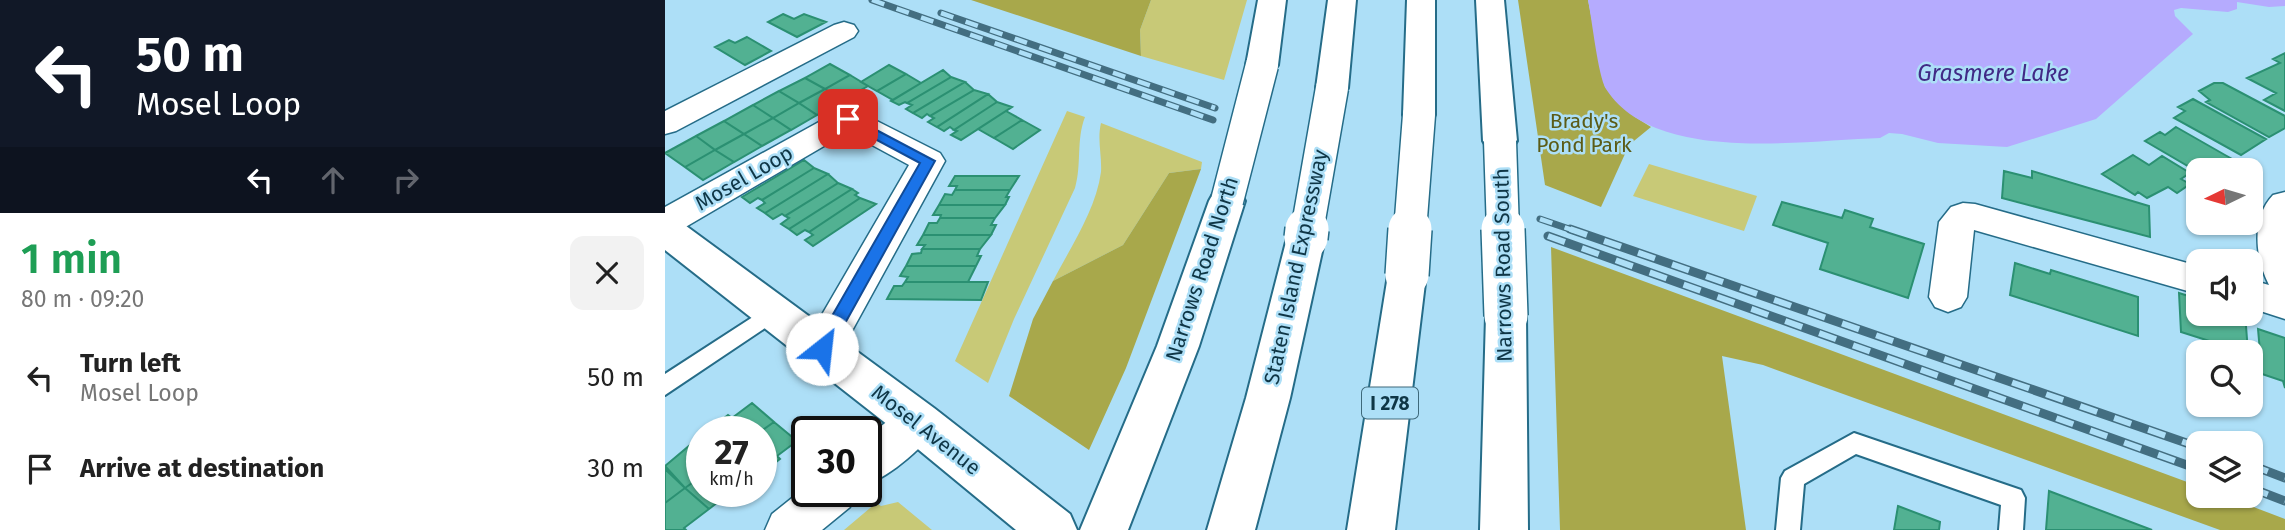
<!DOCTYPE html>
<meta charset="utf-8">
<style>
:root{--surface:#fff;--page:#f2f2f2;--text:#222;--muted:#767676}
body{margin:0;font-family:"Fira Sans",sans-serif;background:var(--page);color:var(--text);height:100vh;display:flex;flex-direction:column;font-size:26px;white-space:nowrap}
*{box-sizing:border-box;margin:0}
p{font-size:23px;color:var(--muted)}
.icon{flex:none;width:38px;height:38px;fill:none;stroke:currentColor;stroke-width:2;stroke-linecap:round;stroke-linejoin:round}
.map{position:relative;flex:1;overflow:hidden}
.sheet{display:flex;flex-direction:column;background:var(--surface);width:665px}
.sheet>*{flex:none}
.top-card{background:#111827;color:#fff;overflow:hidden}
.needle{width:46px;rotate:265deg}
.tools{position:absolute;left:1521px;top:158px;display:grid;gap:14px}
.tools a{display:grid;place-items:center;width:77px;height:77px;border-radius:14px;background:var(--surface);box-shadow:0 2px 5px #0004;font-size:35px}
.speed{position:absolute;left:21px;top:416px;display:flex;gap:14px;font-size:35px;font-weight:700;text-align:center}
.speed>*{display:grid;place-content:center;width:91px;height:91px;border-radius:50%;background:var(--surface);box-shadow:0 2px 5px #0004;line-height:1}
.speed small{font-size:18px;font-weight:400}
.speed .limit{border:4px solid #111;border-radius:10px;background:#fff;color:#111}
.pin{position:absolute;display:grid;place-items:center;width:60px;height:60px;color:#fff;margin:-30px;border-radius:14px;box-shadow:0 4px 10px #0006}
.me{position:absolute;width:77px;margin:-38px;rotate:29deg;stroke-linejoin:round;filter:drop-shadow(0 0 5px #0008)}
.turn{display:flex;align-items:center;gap:24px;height:147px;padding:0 21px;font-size:32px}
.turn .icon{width:91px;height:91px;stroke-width:2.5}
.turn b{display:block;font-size:49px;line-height:60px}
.lanes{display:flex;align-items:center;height:66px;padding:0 21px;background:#0003;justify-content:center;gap:35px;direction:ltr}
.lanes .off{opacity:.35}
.round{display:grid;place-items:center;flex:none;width:74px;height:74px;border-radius:14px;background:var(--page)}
.summary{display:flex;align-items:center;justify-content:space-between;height:119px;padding:0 21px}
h1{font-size:42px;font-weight:600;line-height:52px;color:#1e9e55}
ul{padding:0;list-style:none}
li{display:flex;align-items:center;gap:21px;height:91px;padding:0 21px}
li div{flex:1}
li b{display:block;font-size:26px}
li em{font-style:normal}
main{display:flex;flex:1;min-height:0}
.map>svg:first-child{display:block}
.green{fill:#c8c977}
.forest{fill:#a8a84b}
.water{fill:#b5abfe}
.building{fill:#52b192;stroke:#2b9072;stroke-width:2}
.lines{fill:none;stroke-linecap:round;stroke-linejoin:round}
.service-casing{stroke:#256c88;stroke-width:4}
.minor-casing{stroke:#256c88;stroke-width:3}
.tertiary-casing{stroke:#256c88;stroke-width:4}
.primary-casing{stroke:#256c88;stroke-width:4}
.motorway-casing{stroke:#256c88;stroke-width:4}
.service{fill:#fff;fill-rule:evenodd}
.minor{fill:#fff;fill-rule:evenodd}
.tertiary{fill:#fff;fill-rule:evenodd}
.primary{fill:#fff;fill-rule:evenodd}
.motorway{fill:#fff;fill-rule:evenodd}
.rail-far1-casing{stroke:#436e81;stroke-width:7}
.rail-casing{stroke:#436e81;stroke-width:9}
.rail-far1{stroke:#addff7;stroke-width:4.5;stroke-dasharray:13;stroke-linecap:butt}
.rail{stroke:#addff7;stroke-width:6;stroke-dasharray:18;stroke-linecap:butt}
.primary-bridge-far1-casing{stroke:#256c88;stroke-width:35;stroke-linecap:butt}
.primary-bridge-casing{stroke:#256c88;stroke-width:46;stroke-linecap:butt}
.motorway-bridge-far1-casing{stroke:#256c88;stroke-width:35;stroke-linecap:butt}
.motorway-bridge-casing{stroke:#256c88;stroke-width:46;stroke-linecap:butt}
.primary-bridge-far1{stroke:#fff;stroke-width:32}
.primary-bridge{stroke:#fff;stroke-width:43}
.motorway-bridge-far1{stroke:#fff;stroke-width:32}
.motorway-bridge{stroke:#fff;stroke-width:43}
.route{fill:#1a73e8;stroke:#114b97;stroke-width:2}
.labels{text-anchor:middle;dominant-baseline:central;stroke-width:5;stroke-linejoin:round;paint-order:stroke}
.shield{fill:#addff7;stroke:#3e697b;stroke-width:2}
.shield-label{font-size:19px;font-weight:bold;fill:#0f3646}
.park-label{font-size:21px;fill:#5b5b16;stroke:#addff7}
.street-label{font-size:21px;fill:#0f3646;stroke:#addff7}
.water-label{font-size:23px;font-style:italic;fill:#412a86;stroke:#addff7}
</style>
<main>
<section class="sheet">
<div class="top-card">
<div class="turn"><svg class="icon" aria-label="left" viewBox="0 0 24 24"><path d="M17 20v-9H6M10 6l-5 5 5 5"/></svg><div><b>50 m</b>Mosel Loop</div></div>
<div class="lanes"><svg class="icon" aria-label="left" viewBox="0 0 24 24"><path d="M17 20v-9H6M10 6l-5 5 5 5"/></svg><svg class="icon off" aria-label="ahead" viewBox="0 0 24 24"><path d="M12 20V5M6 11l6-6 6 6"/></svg><svg class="icon off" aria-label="right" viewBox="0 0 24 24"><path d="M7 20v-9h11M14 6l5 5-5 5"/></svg></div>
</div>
<div class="summary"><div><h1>1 min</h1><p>80 m · 09:20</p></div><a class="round"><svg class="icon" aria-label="close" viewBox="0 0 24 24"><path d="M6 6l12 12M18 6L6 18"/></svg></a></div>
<ul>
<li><svg class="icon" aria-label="left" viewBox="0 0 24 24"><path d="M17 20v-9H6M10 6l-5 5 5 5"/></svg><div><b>Turn left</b><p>Mosel Loop</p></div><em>50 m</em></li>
<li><svg class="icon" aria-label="arrive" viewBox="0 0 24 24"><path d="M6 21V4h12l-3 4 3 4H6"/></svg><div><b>Arrive at destination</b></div><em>30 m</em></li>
</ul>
</section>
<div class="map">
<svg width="1620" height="530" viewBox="0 0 1620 530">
<rect width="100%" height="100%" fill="#addff7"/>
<path class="green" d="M486,0H582L559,80L476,56L475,30Z
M402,111L420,117C411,140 417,164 410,188L349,319L323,383L290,361Z
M436,123L537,162L536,169L504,173L458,245L388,281C405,248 431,210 436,172C437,155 432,140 436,123Z
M984,164L1092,196L1079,231L968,196Z
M233,502L267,530H179L211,503L216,506Z"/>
<path class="forest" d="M306,0H486L475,30L476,56Z
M853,0H923L940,87L970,117L986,127L964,145L936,207L880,185Z
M536,169L461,368L424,450L344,396L368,319L388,281L458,245L504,173Z
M886,247L1533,486V495H1557L1620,519V530H1555L1098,365L1057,356L1081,530H895Z"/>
<path class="water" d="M923,0H1620V6L1604,7L1572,2V9L1563,12L1516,8L1509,10L1510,16L1528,34L1431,119L1342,147L1273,143L1237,134L1224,133L1215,138C1139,140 990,165 941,89C933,76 927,19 923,0Z"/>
<path class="building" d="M118,14L129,19L139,14L161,22L132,37L103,22Z
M82,37L106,51L80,65L50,47L64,40L70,43Z
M1620,53V111L1599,100L1611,93L1582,78L1615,63L1608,59Z
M165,64L185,75L160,89L140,78Z
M224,65L241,74L212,91L196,82Z
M278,70L286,77L242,103L240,102L234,105L226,101Z
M241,74L256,83L228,100L212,91Z
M185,75L203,86L178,100L160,89Z
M286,77L300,82L248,113L241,109L247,105L242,103Z
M140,78L160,89L134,103L114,91Z
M300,82L309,90L265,116L262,114L257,118L248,113Z
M1549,83H1558L1620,116V128L1604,137L1541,102L1545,100L1534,91Z
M160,89L178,100L152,115L134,103Z
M309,90L323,94L272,127L263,122L269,118L265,116Z
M114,91L134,103L108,118L88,105Z
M323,94L332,102L289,130L285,127L279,131L272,127Z
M1528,99L1601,139L1576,155L1509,118L1520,111L1513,107Z
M332,102L347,107L296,140L286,135L292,131L289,130Z
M134,103L152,115L126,130L108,118Z
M88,105L108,118L79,134L59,121Z
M341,111L357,120L329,138L313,129Z
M108,118L126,130L97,146L79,134Z
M357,120L375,130L348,149L329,138Z
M59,121L79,134L50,150L31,136Z
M1511,127L1560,155L1569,160L1555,170H1533V172L1480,141L1495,132L1500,135Z
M79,134L97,146L69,162L50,150Z
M31,136L50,150L20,167L0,153Z
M50,150L69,162L38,180L20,167Z
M1468,155L1484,165L1497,156L1525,173L1516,179L1525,184L1512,193L1503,187L1482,198L1473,192L1470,195L1437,174Z
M139,160L149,168L97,200L93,198L85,203L77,197Z
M149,168L163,174L100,213L92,208L100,203L97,200Z
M1339,171L1367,178V171L1484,206L1485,237L1337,198Z
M163,174L173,183L120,216L117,214L108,219L100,213Z
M290,176H354L345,190H290L292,186H284Z
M173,183L187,189L124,229L116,224L124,218L120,216Z
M187,189L193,193L190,195L195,198L144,232L140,230L132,235L124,229Z
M290,190H345L341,197H344L340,205H274L280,194L287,195Z
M195,198L211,204L148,246L140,240L148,235L144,232Z
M1117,202L1177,218L1180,210L1208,219L1205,227L1259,244L1243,298L1155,269L1163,243L1108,225Z
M274,205H340L330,218H275L276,215H268Z
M275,218H330L326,225H331L326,235H258L264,223H272Z
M258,235H326L315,249H257L260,245H252Z
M257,249H315L312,256H316L311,266H241L247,254L256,253Z
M1350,263L1385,274L1386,270L1473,297V336L1345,295Z
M241,266H311L303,282H240L243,277L235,276Z
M240,282H323L316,300L222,299L229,286H237Z
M1514,293L1533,299V313H1580L1583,352H1562L1557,350V345L1516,332Z
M1593,329L1620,338V388L1618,381L1597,374Z
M87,403L109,422L95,432H41L63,415L67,418Z
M109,422L132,441L112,456L115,459L96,474L95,432Z
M37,435V476L20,488L0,466Z
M0,469L20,488L0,503Z
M37,476V492H74L69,495L66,492L44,509L20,488Z
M20,488L44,509L19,528L21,530H0V503Z
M1384,491L1487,530H1381Z
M1233,506L1275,522L1274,530H1229Z"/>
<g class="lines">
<defs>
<path id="service" d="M108,304L115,306L118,312L115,318L0,395V374Z
M1189,433L1356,490L1360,498L1358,530H1334L1336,505L1191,454L1139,484L1135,530H1111L1116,478L1120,471Z"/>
<path id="minor" d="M179,22L189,25L193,31L189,37L11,131L0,134V111L169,25Z
M183,109L194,112L275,153L280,161L171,360L157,365L143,360L137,349L244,165L183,132L12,232L0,236V207L172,112Z
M1620,192V319L1586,308V280L1604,285C1590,258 1586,218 1608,195Z
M1298,203L1310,204L1533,266V294L1309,230L1302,297L1296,307L1283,312L1270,307L1264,297L1274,222L1286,207Z
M253,404L268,409L274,422C263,445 225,476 201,485V438L238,409Z
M142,486V492H191L185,507L157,530H100L107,514Z"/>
<path id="tertiary" d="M0,216L13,220L269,408L405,514L412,530H351L237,436L0,250Z"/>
<path id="primary" d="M593,0H621L613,65L608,72L597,74L586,72L581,65Z
M811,0H839L852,141L847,149L835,152L823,149L818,141Z
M562,188L575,192L580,201L534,346L463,530H415L492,346L544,201L549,192Z
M841,300L855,305L861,316L863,530H815L821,316L827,305Z"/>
<path id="motorway" d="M663,0H691L683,88L678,95L667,98L656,95L651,88Z
M742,0H770V115L766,122L754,126L742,122L738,115Z
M641,224L654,228L660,238L625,398L590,530H542L581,398L622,238L628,228Z
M742,260L756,265L761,275L730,530H682L723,275L728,265Z"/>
</defs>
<use href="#service" class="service-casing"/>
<use href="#minor" class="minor-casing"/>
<use href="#tertiary" class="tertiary-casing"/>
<use href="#primary" class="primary-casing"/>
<use href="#motorway" class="motorway-casing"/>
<use href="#service" class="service"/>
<use href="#minor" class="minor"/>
<use href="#tertiary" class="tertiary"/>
<use href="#primary" class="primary"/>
<use href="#motorway" class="motorway"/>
<defs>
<path id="rail-far1" d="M207,0L548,120
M276,13L550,108
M875,219L910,231"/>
<path id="rail" d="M905,229L1533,447
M883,236L1533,469
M1586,465L1620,478
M1586,488L1620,501"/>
</defs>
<use href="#rail-far1" class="rail-far1-casing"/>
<use href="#rail" class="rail-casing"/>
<use href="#rail-far1" class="rail-far1"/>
<use href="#rail" class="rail"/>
<defs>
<path id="primary-bridge-far1" d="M835,141L838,231
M562,201L597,65"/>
<path id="primary-bridge" d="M838,229L841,316"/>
<path id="motorway-bridge-far1" d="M642,231L667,88
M745,231L754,115"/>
<path id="motorway-bridge" d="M641,238L642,229
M742,275L745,229"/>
</defs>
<use href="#primary-bridge-far1" class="primary-bridge-far1-casing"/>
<use href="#primary-bridge" class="primary-bridge-casing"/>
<use href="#motorway-bridge-far1" class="motorway-bridge-far1-casing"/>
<use href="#motorway-bridge" class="motorway-bridge-casing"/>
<use href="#primary-bridge-far1" class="primary-bridge-far1"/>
<use href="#primary-bridge" class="primary-bridge"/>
<use href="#motorway-bridge-far1" class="motorway-bridge-far1"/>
<use href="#motorway-bridge" class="motorway-bridge"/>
</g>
<path class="route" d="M183,115L270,161L163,354H151L148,349L255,163L178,122V116Z"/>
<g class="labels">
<rect class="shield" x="697" y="387.5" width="56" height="31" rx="5"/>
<g class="shield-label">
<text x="725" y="403">I 278</text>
</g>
<g class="park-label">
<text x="919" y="121">Brady's<tspan x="919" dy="24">Pond Park</tspan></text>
</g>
<g class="street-label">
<text transform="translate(79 178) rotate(-30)">Mosel Loop</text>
<text transform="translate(838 265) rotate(-91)">Narrows Road South</text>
<text transform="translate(631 267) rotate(-78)">Staten Island Expressway</text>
<text transform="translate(537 269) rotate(-72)">Narrows Road North</text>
<text transform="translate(261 430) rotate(38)">Mosel Avenue</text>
</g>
<g class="water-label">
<text x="1328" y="73">Grasmere Lake</text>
</g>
</g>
</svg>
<div class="tools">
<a><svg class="needle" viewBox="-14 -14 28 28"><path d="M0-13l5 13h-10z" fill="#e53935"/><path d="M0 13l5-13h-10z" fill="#767676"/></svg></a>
<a><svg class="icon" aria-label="sound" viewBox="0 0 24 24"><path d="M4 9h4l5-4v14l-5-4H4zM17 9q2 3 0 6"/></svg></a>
<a><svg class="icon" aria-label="search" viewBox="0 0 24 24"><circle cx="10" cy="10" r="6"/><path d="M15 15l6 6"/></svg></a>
<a><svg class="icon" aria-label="layers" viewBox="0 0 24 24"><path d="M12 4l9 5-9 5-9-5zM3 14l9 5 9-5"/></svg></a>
</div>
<div class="speed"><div>27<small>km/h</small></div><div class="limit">30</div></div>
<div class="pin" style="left:183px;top:119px;background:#d93025"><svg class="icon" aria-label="arrive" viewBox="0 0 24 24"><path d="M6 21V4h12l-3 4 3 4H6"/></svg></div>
<svg class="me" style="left:157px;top:349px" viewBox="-20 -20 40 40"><circle r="19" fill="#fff"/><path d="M0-13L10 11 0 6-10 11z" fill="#1a73e8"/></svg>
</div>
</main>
